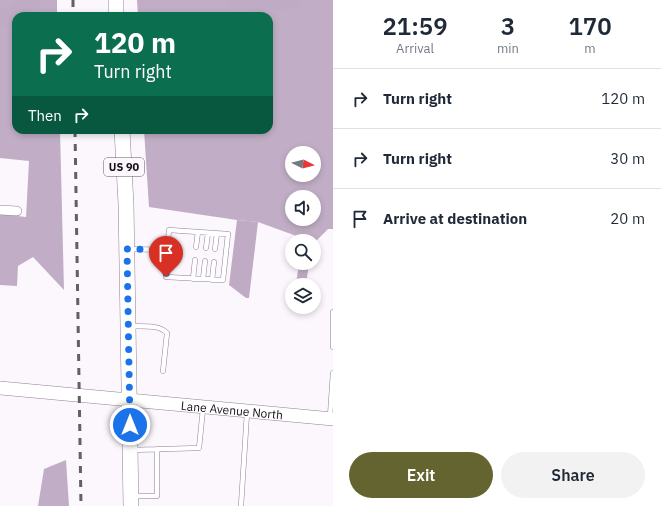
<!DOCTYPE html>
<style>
:root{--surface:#fff;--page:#f2f2f3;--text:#1f2937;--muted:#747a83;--line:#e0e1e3;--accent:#646431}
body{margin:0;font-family:"IBM Plex Sans",sans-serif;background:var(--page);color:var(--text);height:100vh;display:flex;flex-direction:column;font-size:15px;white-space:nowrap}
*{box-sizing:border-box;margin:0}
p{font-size:13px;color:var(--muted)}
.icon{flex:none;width:22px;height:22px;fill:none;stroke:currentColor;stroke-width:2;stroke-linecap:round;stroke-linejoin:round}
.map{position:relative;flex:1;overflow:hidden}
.panel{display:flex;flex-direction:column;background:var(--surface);width:328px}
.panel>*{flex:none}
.hud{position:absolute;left:12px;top:12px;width:261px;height:122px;border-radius:12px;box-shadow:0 2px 6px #0003;background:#0b6e4f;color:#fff;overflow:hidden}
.needle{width:26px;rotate:96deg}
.fabs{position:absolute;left:285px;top:146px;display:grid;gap:8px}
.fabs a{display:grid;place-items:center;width:36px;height:36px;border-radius:50%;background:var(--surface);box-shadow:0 2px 6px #0003;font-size:20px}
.pin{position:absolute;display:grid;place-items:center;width:34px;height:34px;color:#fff;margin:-41px -17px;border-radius:50% 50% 50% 0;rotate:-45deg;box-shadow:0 0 4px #0007}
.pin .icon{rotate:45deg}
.me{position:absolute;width:44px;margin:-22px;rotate:0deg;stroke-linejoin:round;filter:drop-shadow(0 0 3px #0008)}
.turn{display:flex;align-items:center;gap:14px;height:84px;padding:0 16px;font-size:18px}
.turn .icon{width:52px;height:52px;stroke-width:2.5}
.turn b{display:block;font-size:28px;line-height:34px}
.then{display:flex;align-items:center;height:38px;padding:0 16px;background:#0003;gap:8px;font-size:15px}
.eta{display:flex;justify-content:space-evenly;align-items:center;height:68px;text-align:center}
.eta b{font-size:24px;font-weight:600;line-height:28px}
.button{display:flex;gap:8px;margin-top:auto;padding:8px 16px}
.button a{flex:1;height:46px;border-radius:24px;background:var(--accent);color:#fff;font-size:16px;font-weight:600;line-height:46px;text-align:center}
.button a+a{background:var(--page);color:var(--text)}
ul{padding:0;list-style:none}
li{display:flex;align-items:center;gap:12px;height:60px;padding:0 16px;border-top:1px solid var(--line)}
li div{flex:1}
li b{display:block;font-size:15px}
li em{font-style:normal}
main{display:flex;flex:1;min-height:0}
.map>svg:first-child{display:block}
.forest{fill:#c1aec6;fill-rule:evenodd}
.water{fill:#bfabc4}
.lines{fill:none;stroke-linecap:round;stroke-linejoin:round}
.river{stroke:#bfabc4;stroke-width:17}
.lane-casing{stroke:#918095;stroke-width:5.5}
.street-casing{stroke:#918095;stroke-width:10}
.secondary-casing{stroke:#918095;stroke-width:14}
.primary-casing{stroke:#918095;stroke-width:16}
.lane{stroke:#fff;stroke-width:4.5}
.street{stroke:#fff;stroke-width:9}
.secondary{stroke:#fff;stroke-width:13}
.primary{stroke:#fff;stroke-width:15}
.rail{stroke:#645e65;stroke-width:3;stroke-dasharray:7 7;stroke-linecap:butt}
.route{stroke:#1a73e8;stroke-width:7;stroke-dasharray:0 12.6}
.labels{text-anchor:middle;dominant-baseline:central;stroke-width:4;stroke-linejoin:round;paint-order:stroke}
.shield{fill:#fbf7fc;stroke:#5b565d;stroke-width:1}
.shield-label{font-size:11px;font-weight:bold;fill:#171119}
.street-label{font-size:12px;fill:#171119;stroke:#fbf7fc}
</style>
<main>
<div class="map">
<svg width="333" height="506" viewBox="0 0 333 506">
<rect width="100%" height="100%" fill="#fbf7fc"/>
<path class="forest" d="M0,0H57V16H16V130H60L64,290L33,257L18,266L17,286L0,285V214L26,217L29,161L0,158Z
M137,0H333V229H328L314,243V241H302V238L258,222L237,220L149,207L144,130H269V16H138ZM292,153H314V175H292ZM292,197H314V219H292Z
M299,263H309L306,285H296Z
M66,460L69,506H38L44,469Z"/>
<path class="water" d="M237,220L258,222L249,298H246L229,285Z"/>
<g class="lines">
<path class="river" d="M237,0L263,3L291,0
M0,20L32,0"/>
<defs>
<path id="lane" d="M196,247L198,232
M206,248L208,233
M129,249L167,250L166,277L223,280L228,234L169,230L167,250
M215,249L217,233
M193,279L195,260
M203,279L205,261
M212,280L214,262
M333,312V347
M130,326C142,327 159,324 167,333L163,371
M330,417L333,373
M131,450L199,448L203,409
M134,496H157V449
M241,506L247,413"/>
<path id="street" d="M0,210L17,211"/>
<g id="secondary">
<path id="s1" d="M0,388L333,419"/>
</g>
<path id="primary" d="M116,0V16
M122,130L126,204L131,506"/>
</defs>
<use href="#lane" class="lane-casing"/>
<use href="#street" class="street-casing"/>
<use href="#secondary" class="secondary-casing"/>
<use href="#primary" class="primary-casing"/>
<use href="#lane" class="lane"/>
<use href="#street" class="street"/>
<use href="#secondary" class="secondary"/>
<use href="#primary" class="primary"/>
<path class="rail" d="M73,0V16
M75,130L81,506"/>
</g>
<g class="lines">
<path class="route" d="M130,425L127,249L167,250L166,277"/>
</g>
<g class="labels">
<rect class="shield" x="104" y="158" width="40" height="18" rx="3"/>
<g class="shield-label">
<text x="124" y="167">US 90</text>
</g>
<g class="street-label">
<text stroke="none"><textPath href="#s1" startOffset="233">Lane Avenue North</textPath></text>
</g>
</g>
</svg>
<div class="fabs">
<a><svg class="needle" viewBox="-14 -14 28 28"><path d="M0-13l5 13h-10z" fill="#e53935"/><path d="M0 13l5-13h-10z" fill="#747a83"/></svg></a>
<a><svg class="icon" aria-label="sound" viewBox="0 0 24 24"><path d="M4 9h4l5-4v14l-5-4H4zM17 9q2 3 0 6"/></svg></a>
<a><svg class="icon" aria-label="search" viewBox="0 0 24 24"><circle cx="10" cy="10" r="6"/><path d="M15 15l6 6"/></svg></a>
<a><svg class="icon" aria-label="layers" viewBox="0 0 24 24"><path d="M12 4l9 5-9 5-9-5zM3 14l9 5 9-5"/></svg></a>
</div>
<div class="pin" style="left:166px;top:277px;background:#d93025"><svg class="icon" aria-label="arrive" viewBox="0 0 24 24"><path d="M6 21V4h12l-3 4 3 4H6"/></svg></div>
<svg class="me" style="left:130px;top:425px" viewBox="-20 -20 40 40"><circle r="17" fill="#1a73e8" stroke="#fff" stroke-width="3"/><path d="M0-11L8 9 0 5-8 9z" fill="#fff"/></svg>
<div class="hud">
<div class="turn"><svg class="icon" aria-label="right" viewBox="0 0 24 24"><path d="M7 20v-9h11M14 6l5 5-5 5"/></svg><div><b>120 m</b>Turn right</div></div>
<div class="then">Then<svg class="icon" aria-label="right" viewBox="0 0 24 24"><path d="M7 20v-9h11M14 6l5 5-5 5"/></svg></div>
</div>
</div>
<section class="panel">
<div class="eta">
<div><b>21:59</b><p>Arrival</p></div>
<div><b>3</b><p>min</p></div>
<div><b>170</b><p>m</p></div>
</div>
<ul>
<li><svg class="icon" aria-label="right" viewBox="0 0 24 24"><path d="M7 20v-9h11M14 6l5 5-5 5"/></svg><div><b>Turn right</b></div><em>120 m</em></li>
<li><svg class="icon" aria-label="right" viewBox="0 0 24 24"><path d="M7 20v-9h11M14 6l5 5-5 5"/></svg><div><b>Turn right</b></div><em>30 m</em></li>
<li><svg class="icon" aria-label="arrive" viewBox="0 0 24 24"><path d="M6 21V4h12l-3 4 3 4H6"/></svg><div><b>Arrive at destination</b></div><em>20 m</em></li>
</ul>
<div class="button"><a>Exit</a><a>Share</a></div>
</section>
</main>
